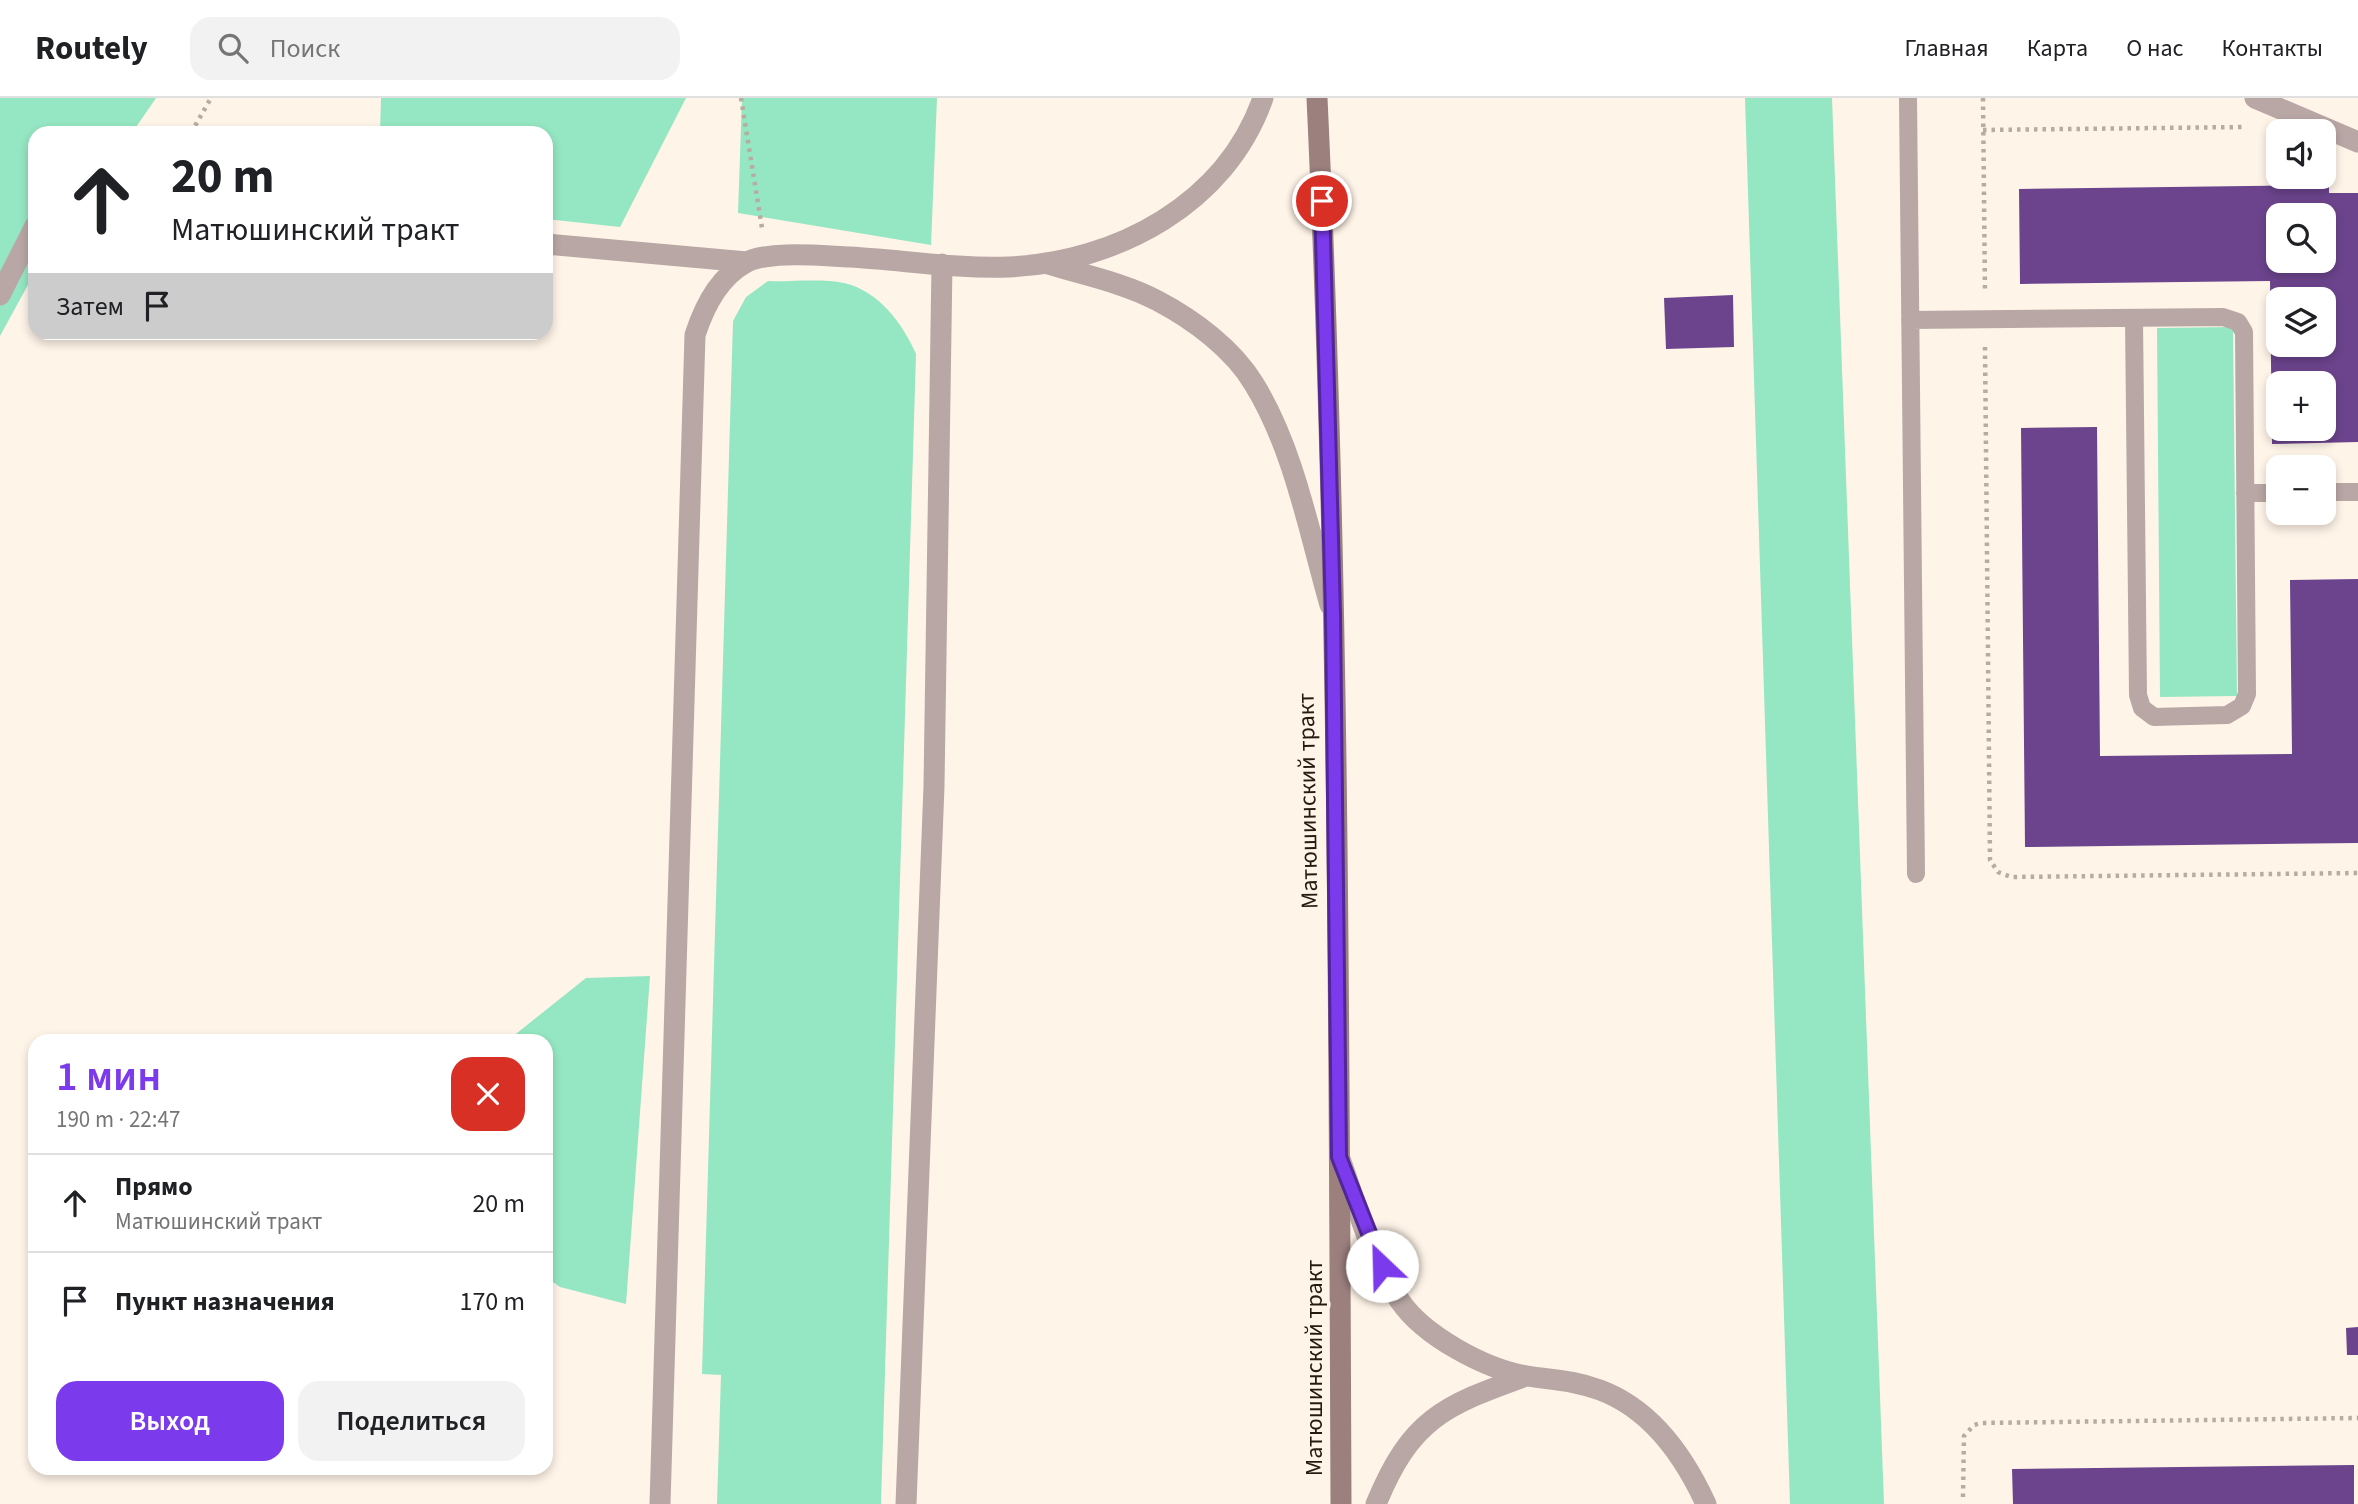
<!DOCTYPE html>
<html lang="ru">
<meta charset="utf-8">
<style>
:root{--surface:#fff;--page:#f2f2f2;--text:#202124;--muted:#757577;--line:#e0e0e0;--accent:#7c3aed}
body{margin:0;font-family:"Source Sans 3",sans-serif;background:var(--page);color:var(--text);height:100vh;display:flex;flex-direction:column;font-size:26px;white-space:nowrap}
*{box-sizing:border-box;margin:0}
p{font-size:23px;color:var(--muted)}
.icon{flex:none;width:38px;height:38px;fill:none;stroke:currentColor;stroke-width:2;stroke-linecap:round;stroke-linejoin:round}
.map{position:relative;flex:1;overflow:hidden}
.sheet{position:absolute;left:28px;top:936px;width:525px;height:441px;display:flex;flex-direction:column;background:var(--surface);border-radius:21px;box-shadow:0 4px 10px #0003}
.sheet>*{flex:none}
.top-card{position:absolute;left:28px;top:28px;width:525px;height:214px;border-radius:21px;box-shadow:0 4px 10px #0003;background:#fff;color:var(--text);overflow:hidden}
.controls{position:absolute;left:2266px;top:21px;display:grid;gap:14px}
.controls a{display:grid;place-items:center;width:70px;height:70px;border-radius:14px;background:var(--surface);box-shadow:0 4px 10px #0003;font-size:35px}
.pin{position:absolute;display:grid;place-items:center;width:60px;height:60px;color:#fff;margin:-30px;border:4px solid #fff;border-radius:50%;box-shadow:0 2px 7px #0007}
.me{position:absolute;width:77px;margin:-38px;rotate:336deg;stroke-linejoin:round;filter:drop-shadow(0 0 5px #0008)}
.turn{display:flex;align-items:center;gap:24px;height:147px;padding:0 28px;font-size:32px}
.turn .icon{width:91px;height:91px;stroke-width:2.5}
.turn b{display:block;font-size:49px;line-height:60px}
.then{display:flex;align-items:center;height:66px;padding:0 28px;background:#0003;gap:14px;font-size:26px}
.round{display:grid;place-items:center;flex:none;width:74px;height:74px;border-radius:21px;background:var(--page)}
.headline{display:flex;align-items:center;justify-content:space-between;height:119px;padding:0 28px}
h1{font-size:42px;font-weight:600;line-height:52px;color:var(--accent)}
.cta{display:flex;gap:14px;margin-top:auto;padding:14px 28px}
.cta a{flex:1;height:80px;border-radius:21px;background:var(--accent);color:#fff;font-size:28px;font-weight:600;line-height:80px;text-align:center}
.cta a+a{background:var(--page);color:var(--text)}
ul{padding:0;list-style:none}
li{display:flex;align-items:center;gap:21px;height:98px;padding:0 28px;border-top:2px solid var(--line)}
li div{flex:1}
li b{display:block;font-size:26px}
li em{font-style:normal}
header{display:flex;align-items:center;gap:42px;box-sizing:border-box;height:98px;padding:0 35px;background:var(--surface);border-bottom:2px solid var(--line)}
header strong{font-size:33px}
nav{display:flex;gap:38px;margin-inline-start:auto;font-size:24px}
.search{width:490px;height:63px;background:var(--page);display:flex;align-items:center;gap:18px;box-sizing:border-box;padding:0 24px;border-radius:21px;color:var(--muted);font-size:26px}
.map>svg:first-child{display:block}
.green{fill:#95e6c2}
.building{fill:#6c448d;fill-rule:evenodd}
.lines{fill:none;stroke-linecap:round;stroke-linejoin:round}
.path{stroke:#b7aca1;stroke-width:4.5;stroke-dasharray:3.5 5;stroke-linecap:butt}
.service{stroke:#b9a7a5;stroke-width:18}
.minor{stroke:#b9a7a5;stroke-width:21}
.secondary{stroke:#9b807e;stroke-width:21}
.route-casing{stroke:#51269a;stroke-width:18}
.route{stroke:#7c3aed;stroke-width:12}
.labels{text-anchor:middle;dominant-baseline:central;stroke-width:7;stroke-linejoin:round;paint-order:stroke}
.street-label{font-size:24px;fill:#251b11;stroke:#fff4e8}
</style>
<header>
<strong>Routely</strong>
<div class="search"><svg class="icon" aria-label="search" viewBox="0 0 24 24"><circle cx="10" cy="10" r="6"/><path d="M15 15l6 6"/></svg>Поиск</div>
<nav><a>Главная</a><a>Карта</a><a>О нас</a><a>Контакты</a></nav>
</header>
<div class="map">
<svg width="2358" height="1406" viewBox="0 0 2358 1406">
<rect width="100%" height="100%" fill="#fff4e8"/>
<path class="green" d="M0,0H156L132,35H35V174L0,238Z
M381,0H686L620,129L546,121V35H380Z
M742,0H937L931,147L738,115Z
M1745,0H1832L1884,1406H1790Z
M768,183C792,184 821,180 844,185C879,193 903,226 916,256L881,1406H717L721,1277L702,1276L733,223L746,199Z
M2233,229L2237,598L2160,599L2157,230Z
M650,878L626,1206L560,1189L546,1179V943H507L586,880Z"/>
<path class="building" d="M2329,87V95H2358V344L2272,346L2270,183L2020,186L2019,91ZM2278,117H2324V163H2278ZM2278,201H2324V247H2278ZM2278,285H2324V331H2278Z
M1733,197L1734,249L1666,251L1664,200Z
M2097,329L2100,658L2292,656L2290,482L2358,481V745L2025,749L2021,330Z
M2358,1229V1257H2347L2346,1230Z
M2354,1367V1406H2013L2012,1371Z"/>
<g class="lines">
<path class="path" d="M741,0L762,130
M1983,0L1985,195
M1983,32L2244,29
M191,35L211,0
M1985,249L1990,762L1998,774L2011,779L2358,775
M1963,1399L1964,1338L1974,1327L1981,1325L2358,1320"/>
<path class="service" d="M1908,0L1916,776
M1910,222L2223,219L2238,224L2244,234L2247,596L2242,608L2227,617L2154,619L2142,610L2138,597L2134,220
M2324,394H2358
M2245,395H2278"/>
<path class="minor" d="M2255,0L2358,44
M546,146L747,164
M1048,166C1084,177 1124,185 1158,203C1194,222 1233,251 1254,286C1294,351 1309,434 1330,507
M0,197L35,128
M1340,1061C1357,1107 1371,1163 1400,1203C1424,1238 1485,1271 1527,1278C1553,1282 1573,1282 1600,1292C1651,1311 1684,1358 1706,1406
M660,1406L695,237C704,209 718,180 745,165C768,152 823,158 850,159C903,162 957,171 1009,169C1117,164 1226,106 1263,0
M906,1406L934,688L942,166
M1376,1406C1411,1321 1443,1308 1526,1278"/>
<path class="secondary" d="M1317,0C1339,468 1339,938 1341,1406"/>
</g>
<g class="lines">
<defs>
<path id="route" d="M1322,103L1333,517L1339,1059L1382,1168"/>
</defs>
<use href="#route" class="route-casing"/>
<use href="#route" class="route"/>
</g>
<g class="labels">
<g class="street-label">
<text transform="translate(1308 703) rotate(-91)">Матюшинский тракт</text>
<text transform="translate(1314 1270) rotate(-90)">Матюшинский тракт</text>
</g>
</g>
</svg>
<div class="controls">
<a><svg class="icon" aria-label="sound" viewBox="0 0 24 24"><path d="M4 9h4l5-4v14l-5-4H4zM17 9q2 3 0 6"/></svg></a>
<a><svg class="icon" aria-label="search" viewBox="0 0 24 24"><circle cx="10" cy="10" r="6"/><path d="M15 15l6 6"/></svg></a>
<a><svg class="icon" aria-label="layers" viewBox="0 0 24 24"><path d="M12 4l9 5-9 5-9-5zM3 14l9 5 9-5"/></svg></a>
<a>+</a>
<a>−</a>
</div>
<div class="pin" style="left:1322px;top:103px;background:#d93025"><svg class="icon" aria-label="arrive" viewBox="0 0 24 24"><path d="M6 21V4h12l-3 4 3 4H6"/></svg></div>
<svg class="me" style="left:1382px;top:1168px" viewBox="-20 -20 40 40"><circle r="19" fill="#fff"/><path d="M0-13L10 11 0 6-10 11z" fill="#7c3aed"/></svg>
<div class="top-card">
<div class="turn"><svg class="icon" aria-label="ahead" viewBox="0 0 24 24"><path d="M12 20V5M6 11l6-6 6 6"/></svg><div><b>20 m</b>Матюшинский тракт</div></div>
<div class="then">Затем<svg class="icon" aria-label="arrive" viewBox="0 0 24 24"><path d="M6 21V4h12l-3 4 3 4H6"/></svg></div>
</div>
<section class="sheet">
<div class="headline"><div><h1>1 мин</h1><p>190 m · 22:47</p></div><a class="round" style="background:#d93025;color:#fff"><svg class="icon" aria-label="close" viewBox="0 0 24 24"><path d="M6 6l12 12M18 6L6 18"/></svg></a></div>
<ul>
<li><svg class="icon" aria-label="ahead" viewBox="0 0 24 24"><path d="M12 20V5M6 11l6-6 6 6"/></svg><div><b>Прямо</b><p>Матюшинский тракт</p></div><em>20 m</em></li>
<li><svg class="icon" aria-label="arrive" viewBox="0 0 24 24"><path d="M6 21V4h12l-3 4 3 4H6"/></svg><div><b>Пункт назначения</b></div><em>170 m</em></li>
</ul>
<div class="cta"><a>Выход</a><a>Поделиться</a></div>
</section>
</div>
